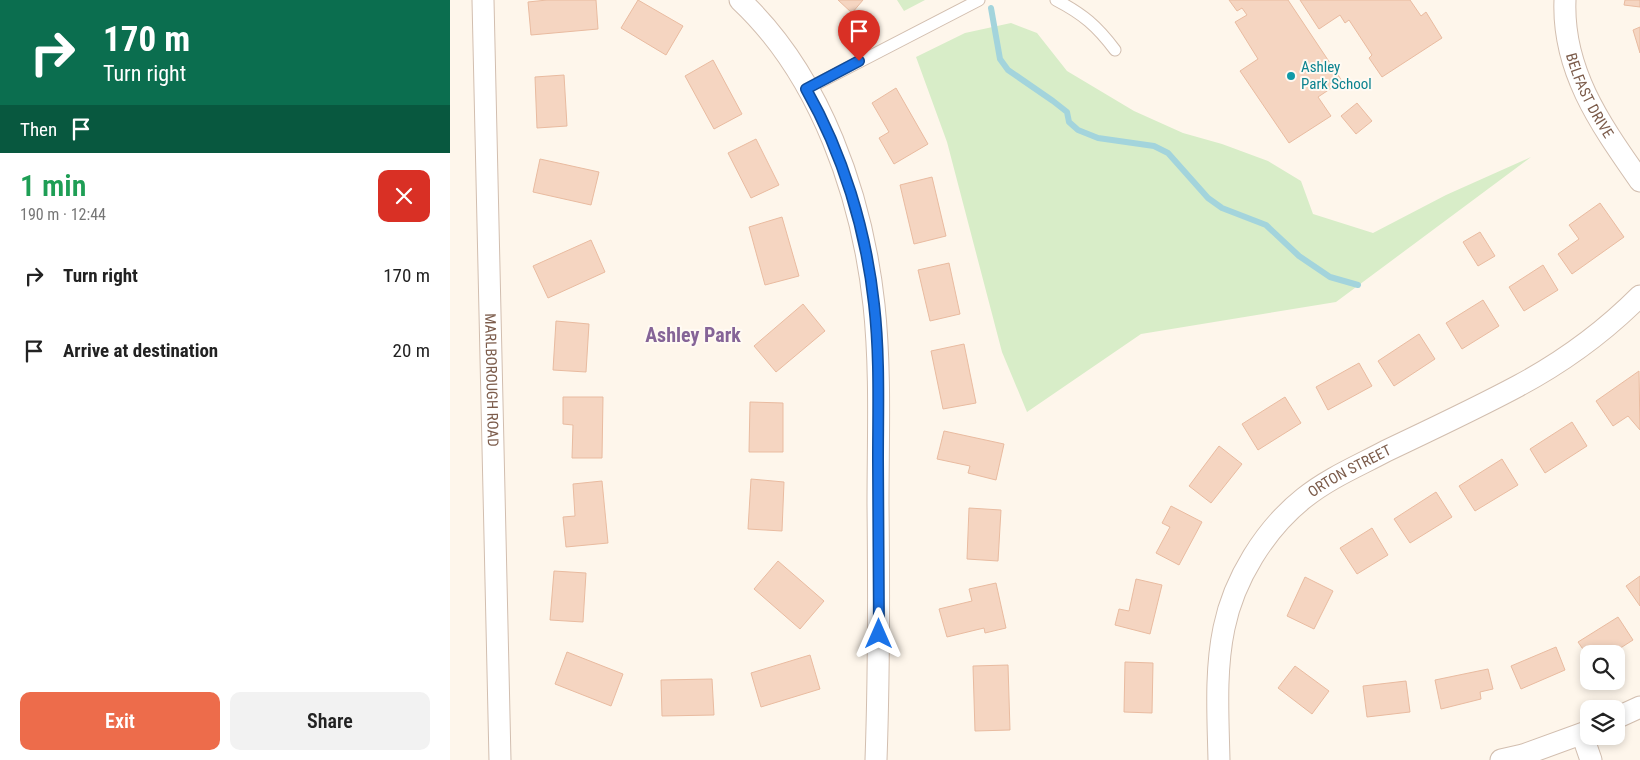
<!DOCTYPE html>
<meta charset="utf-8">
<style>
:root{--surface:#fff;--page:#f2f2f2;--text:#222;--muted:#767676;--accent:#ed6c4b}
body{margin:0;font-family:"Roboto Condensed",sans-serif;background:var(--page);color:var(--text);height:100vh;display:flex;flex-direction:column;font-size:19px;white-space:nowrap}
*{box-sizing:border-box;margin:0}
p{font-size:16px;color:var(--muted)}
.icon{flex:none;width:28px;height:28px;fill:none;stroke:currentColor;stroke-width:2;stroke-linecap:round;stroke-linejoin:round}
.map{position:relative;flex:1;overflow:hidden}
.panel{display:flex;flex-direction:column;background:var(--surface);width:450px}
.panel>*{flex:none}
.banner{background:#0b6e4f;color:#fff;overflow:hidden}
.tools{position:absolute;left:1130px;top:645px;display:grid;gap:10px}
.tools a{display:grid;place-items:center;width:45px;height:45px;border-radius:10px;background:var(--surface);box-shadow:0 2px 8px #0003;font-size:25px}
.pin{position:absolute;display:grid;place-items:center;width:42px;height:42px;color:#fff;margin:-51px -21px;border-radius:50% 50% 50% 0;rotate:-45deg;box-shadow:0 0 5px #0007}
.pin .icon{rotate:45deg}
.me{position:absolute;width:55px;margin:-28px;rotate:0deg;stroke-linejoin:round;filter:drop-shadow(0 0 4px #0008)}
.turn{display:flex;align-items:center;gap:18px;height:105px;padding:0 20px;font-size:22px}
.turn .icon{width:65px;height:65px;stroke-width:2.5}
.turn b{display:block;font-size:35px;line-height:42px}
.then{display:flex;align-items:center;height:48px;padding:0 20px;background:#0003;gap:10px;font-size:19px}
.round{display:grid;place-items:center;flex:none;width:52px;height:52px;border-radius:10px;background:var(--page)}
.head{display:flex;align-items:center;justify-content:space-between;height:85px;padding:0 20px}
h1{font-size:30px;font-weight:600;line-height:38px;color:#1e9e55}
.primary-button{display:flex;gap:10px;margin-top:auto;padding:10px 20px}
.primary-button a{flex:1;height:58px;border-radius:10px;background:var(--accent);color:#fff;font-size:20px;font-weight:600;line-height:58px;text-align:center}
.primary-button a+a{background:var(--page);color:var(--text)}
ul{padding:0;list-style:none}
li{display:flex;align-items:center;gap:15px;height:75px;padding:0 20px}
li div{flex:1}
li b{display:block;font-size:19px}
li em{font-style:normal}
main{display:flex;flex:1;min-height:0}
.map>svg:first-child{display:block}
.green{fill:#d8edc8}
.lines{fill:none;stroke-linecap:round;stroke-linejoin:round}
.stream{stroke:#a3d4dc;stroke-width:6}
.building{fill:#f5d5c1;stroke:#e9bba0}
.service-casing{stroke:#d2beaf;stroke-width:13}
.minor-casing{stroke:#d2beaf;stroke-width:23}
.service{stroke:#fff;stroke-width:11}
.minor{stroke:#fff;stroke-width:21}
.route-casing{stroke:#114b97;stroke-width:12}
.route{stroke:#1a73e8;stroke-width:9}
.culture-dot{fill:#0f9aa8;stroke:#fffaf3;stroke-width:2}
.labels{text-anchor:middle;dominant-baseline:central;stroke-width:4;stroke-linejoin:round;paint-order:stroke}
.culture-label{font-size:15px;fill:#0d838f;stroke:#fffaf3;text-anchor:start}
.street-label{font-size:15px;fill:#7c5c4b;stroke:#fffaf3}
.district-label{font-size:20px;font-weight:bold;fill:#856497;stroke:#fffaf3}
</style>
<main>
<section class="panel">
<div class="banner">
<div class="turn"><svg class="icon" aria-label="right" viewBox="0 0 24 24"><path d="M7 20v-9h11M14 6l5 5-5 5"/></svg><div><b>170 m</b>Turn right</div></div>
<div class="then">Then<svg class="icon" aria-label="arrive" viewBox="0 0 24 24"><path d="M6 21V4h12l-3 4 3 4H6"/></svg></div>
</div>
<div class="head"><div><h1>1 min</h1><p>190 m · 12:44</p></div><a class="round" style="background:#d93025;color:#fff"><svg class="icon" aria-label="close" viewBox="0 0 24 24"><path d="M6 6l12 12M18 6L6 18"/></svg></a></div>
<ul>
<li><svg class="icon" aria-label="right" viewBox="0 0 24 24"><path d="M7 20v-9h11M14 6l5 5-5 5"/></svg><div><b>Turn right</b></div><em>170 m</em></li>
<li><svg class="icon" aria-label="arrive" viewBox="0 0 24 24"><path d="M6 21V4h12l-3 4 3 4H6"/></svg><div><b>Arrive at destination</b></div><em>20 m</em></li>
</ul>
<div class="primary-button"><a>Exit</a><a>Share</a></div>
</section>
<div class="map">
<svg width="1190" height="760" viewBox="0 0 1190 760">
<rect width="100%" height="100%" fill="#fef6eb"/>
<path class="green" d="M447,0H475L454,11Z
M561,23L587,33L617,71L684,111L733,133L772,144L818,161L851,181L863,214L923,233L996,195L1081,157L886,302L691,334L577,412L552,352L497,142L466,57L515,33Z"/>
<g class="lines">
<path class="stream" d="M541,8L550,59L558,70L603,101L617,112L619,122L628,130L648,138L704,146L718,153L758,198L772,208L816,225L849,256L880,277L908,285"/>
</g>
<path class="building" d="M97,0H146L148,29L81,35L78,2Z
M188,0L233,26L216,55L171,28Z
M388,0H413L402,13Z
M779,0H838L892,81L868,97L881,116L839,143L790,71L808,59L785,22L797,15L792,8L787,11Z
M850,0H960L971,16L976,12L992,38L932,77L919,58L922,55L899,20L895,23L890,15L869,29Z
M1175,0H1190V7L1174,5Z
M1190,27V53L1183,30Z
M263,60L292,114L264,129L235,76Z
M114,75L117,126L87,128L85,77Z
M446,88L478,144L444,164L429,138L439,132L422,103Z
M907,103L922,121L906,134L891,116Z
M306,139L329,185L301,198L278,153Z
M90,159L149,172L141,205L83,192Z
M482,177L496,236L464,244L450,185Z
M1150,203L1174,237L1122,274L1108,254L1129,239L1119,225Z
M332,217L349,276L315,285L299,227Z
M1030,232L1045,256L1028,266L1013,242Z
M141,240L155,272L98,298L83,266Z
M499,263L510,314L480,321L468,270Z
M1093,265L1108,290L1074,311L1059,287Z
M1033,300L1049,326L1012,349L996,323Z
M353,304L375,331L326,372L304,346Z
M106,321L139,324L136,372L103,370Z
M969,334L985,359L944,386L928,361Z
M514,344L526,403L493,409L481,351Z
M909,363L922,386L878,410L866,387Z
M1189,371L1190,430L1178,416L1163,426L1146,401Z
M113,397H153L152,458H122L123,425L113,424Z
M835,397L851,423L808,450L792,424Z
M300,402L333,403V452H299Z
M1122,422L1137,446L1095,473L1080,449Z
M494,431L554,444L546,480L518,473L520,466L487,459Z
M769,446L792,464L761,503L739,486Z
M1052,459L1068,485L1025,511L1009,486Z
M301,479L334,482L332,531L298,529Z
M152,481L158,543L116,547L113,517L125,516L123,484Z
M986,492L1002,517L960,543L944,519Z
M721,506L752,522L729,565L706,553L720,527L712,523Z
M519,508L551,510L548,561L517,559Z
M922,528L938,555L907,574L890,548Z
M328,561L374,601L350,629L304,589Z
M104,571L136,573L133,622L100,620Z
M1190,576V606L1176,586Z
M855,577L883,591L864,629L837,616Z
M686,579L712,585L700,634L665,625L669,609L679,611Z
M546,583L556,628L535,633L534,628L497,637L489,609L522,601L519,589Z
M1168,617L1183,640L1161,654H1139V658L1128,642Z
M1106,647L1115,670L1071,689L1061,666Z
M117,652L173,674L161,706L105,684Z
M360,655L370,689L311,707L301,673Z
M675,662L703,663L702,713L674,712Z
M558,665L560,730L525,731L523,666Z
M845,666L879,691L862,714L828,688Z
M1038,669L1043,689L1030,692L1031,699L991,709L985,680Z
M262,679L264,715L212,716L211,680Z
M956,681L960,712L917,717L913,686Z"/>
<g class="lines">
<defs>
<path id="service" d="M606,0C633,14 647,26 665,50
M357,89L529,0"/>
<g id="minor">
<path id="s1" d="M33,0L50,760"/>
<path d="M290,0C371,76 412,196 424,305C431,371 428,438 428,504C429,590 429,675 426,760"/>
<path id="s2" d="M1115,0C1112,71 1151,125 1190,181"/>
<path d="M1166,718L1190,707"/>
<path d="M1132,734L1141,760"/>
<path id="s3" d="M769,760C768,716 765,671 774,628C784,579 815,529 854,498C879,478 908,466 936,451C980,430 1025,409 1068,386C1113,362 1155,331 1190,296"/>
<path d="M1051,760L1073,755L1139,731"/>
</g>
</defs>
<use href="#service" class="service-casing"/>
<use href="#minor" class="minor-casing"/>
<use href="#service" class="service"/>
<use href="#minor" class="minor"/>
</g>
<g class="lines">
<defs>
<path id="route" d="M409,61L356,89C393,154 416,230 424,304C430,356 428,408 428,460C428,518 429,576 429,634"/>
</defs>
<use href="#route" class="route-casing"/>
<use href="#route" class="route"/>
</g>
<circle class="culture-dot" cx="841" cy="76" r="5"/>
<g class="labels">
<g class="culture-label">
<text x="851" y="67">Ashley<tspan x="851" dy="17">Park School</tspan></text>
</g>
<g class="street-label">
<text stroke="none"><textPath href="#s2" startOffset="100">BELFAST DRIVE</textPath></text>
<text stroke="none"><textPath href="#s1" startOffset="380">MARLBOROUGH ROAD</textPath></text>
<text stroke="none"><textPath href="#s3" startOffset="341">ORTON STREET</textPath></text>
</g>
<g class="district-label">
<text x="243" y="335">Ashley Park</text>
</g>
</g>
</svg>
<div class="tools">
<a><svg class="icon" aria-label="search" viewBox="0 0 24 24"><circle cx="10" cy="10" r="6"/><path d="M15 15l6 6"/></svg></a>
<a><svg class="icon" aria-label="layers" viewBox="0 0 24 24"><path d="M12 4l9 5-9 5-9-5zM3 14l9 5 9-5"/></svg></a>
</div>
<div class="pin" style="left:409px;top:61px;background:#d93025"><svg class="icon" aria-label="arrive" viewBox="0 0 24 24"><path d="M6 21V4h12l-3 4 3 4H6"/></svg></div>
<svg class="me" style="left:429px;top:634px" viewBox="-20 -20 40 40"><path d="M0-17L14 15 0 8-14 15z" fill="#1a73e8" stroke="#fff" stroke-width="4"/></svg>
</div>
</main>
